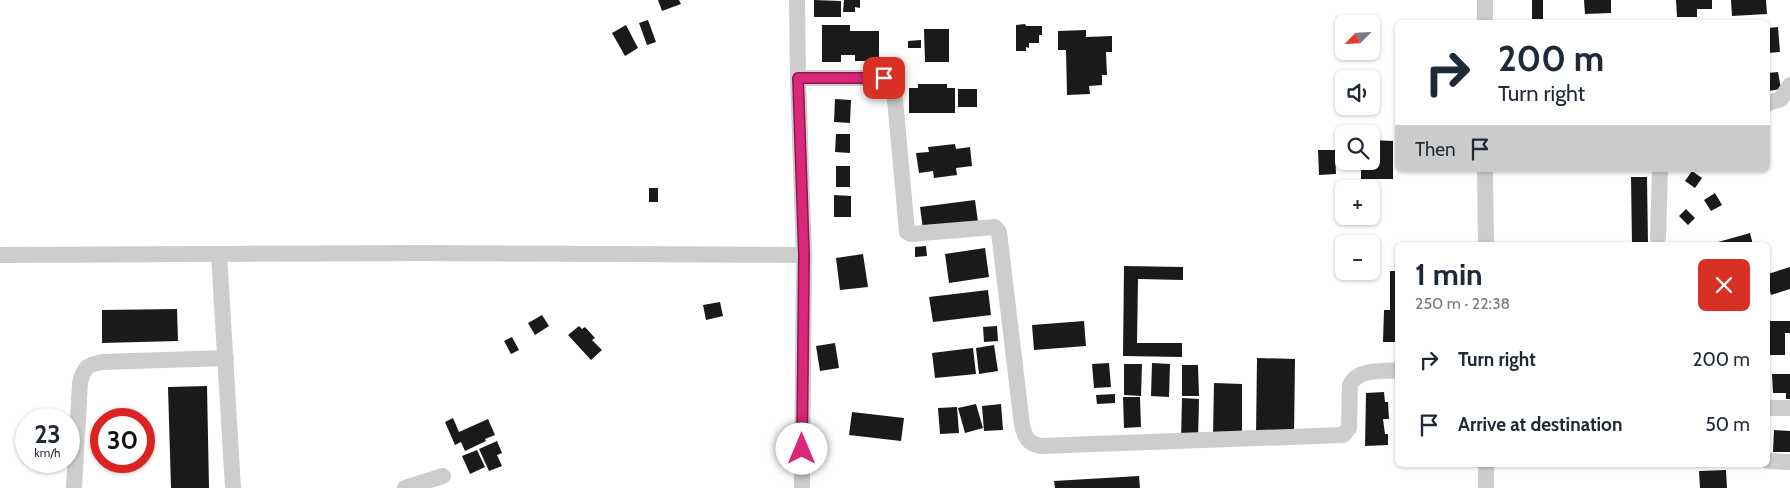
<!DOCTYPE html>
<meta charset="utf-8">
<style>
:root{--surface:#fff;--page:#f6f6f7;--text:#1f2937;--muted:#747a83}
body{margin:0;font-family:Cabin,sans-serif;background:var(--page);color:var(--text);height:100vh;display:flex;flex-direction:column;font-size:19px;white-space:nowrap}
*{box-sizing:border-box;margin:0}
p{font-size:16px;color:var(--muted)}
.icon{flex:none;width:28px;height:28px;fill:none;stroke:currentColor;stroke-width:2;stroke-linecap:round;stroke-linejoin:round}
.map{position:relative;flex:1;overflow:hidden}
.drawer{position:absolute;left:1395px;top:242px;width:375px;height:225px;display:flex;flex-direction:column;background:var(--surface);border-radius:8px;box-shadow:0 1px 4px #0004}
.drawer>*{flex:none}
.hud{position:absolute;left:1395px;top:20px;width:375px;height:152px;border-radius:8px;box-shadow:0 1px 4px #0004;background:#fff;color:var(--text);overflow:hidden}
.needle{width:32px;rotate:246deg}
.fabs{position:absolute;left:1335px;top:15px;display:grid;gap:10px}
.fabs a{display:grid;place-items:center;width:45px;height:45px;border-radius:8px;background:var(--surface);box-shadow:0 1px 4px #0004;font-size:25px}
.speed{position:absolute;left:15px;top:408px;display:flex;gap:10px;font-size:25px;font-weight:700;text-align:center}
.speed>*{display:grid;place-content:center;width:65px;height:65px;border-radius:50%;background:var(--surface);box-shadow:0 1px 4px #0004;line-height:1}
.speed small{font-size:12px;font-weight:400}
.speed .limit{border:8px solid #d22;background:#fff;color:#111}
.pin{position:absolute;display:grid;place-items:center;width:42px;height:42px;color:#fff;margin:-21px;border-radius:10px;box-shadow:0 2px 8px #0006}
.me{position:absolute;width:55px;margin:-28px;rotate:0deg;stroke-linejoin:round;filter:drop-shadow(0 0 4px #0008)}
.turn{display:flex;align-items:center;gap:18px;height:105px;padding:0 20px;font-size:22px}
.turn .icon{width:65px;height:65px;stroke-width:2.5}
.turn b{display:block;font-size:35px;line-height:42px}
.then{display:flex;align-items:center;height:48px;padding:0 20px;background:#0003;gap:10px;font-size:19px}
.round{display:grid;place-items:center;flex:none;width:52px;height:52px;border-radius:8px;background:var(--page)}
.overview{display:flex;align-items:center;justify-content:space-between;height:85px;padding:0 20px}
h1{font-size:30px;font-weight:700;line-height:38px}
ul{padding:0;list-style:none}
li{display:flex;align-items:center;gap:15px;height:65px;padding:0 20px}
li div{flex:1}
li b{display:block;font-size:19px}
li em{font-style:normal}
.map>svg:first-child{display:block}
.building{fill:#1a1a1a}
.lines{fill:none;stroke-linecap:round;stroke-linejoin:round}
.minor{stroke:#cdcdcd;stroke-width:16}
.route-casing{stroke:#8e194d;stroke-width:12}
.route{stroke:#db2777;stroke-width:9}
</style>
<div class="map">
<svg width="1790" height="488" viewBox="0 0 1790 488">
<rect width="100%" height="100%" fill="#fff"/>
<path class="building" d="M658,0H679L681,4L662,11Z
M814,0L841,1V17H814Z
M844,0H860V8L855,7V12H843Z
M1532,0H1543V19H1532Z
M1584,0H1611V13L1585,14Z
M1676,0H1712V9H1697V17H1677Z
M1731,0H1766L1767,14L1732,16Z
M648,20L656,42L647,45L639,23Z
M1025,24L1026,26H1042V35H1039V43H1029V48L1026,47V51H1016V25Z
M626,25L638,48L625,56L612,33Z
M822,25H850V31H879V61H855V55H841V62H822Z
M1778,27L1780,52L1768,53V28Z
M924,29H949V62H925Z
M1086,30V37L1112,36V52H1106L1107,75H1102V85L1089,86L1090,94L1067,95L1066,50H1058V31Z
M921,40V48H908V41Z
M1778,72L1781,89L1768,91V73Z
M918,84H947V88H955V113H909V88H918Z
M958,89H977V107H958Z
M835,99L851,100L850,123L834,122Z
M836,134H850V153L835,152Z
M1371,140L1393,141V179H1361V161H1371Z
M955,144L956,149L970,147L972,166L956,168L957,175L934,178L933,171L919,173L916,153L929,152L928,147Z
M1318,150H1335L1336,174L1319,175Z
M836,166H850V187H836Z
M1692,171L1702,178L1695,188L1685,181Z
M1631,177H1647L1648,245H1632Z
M649,188H658V202H649Z
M1715,193L1722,205L1711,211L1704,200Z
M834,195L851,196V217H834Z
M975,200L978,222L923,229L920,207Z
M1686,209L1695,218L1688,225L1679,216Z
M1750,233L1753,245H1711V244Z
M926,246L927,256L915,257V247Z
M985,248L989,277L949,283L945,254Z
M863,254L868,287L840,290L836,258Z
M1124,266L1183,267V280L1138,279L1137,343H1182V357L1123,356Z
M1790,267V289L1771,295L1768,284V274Z
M1390,271H1398V342H1383L1384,310H1390Z
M988,290L991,315L933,322L929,297Z
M720,302L723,316L706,320L703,305Z
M177,309L178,341L102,343V310Z
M542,315L549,326L535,335L528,323Z
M1084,321L1086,346L1034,350L1032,325Z
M1768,321H1790V333H1785V355H1768Z
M579,326L582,329L585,327L595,338L592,340L602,350L591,360L568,335Z
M997,326L998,341L984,342L983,327Z
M512,337L519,350L511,354L504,341Z
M835,343L839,368L820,371L816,346Z
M994,345L998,371L979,374L976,348Z
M973,348L976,374L935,378L932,353Z
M1257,358L1295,359L1294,436L1256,435Z
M1109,363L1111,387L1094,388L1092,364Z
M1152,363L1170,364L1169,397L1151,396Z
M1124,364H1142L1141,396L1124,395Z
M1182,365H1198L1199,396H1182Z
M1772,374H1790V399H1786V393H1773Z
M1214,383L1242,384V436L1213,435Z
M207,386L209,488H171L168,387Z
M1384,392L1385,402H1388L1389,419H1383L1385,434H1388V445L1365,446L1366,393Z
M1115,394V403L1097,404L1096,395Z
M1123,397H1140L1141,427L1124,428Z
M1182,398L1199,399L1198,441L1181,440Z
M976,404L983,428L965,433L958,408Z
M1001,404L1003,430L984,431L982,406Z
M957,407L959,433L940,434L938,408Z
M852,412L904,418L901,441L849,435Z
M453,418L459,432L488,419L495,435L485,439L486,441L465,451L461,442L455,445L445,422Z
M1774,430L1790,431V452H1773Z
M497,441L502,453L497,455L502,466L489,471L479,449Z
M477,450L485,467L470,474L462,456Z
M1726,470L1727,488H1700L1699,471Z
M1139,476L1140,488H1055L1054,481Z"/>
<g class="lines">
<path class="minor" d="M797,0L798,78L804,255L802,488
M1485,0V22
M798,78H884L891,83L894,88L907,232L911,234L995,227L999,232L1022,425C1025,437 1027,443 1040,446L1343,435L1349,428L1350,385C1358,368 1381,372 1398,370
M1768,103L1781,99L1790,85
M1485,170L1486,245
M1658,237L1660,170
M219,254L233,488
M0,255L420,253L804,255
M1768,408H1790
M1768,461L1790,462
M74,488L80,383C84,367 87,365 102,362L226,358
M405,488L443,476
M1486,488V465"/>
</g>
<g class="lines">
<defs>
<path id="route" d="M802,449L804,255L798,78H884"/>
</defs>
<use href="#route" class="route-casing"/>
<use href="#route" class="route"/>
</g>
</svg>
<div class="fabs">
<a><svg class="needle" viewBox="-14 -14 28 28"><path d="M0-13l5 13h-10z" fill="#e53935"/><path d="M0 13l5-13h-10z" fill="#747a83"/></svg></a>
<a><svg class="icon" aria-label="sound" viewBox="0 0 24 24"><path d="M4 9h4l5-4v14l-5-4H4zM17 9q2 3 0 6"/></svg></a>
<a><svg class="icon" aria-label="search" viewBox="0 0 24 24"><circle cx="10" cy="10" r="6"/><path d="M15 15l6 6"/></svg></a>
<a>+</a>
<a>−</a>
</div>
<div class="speed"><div>23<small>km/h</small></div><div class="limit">30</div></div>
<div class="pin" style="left:884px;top:78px;background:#d93025"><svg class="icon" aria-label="arrive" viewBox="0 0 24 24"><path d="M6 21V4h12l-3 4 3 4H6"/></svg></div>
<svg class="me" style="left:802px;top:449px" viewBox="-20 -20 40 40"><circle r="19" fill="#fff"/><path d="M0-13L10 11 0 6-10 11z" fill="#db2777"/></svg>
<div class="hud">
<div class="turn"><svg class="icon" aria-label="right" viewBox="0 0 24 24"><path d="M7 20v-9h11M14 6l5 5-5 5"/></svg><div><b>200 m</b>Turn right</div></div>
<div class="then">Then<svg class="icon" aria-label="arrive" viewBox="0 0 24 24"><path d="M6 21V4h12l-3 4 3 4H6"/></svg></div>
</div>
<section class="drawer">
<div class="overview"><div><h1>1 min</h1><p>250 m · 22:38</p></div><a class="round" style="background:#d93025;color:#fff"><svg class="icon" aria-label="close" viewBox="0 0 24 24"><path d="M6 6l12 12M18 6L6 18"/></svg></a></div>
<ul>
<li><svg class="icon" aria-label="right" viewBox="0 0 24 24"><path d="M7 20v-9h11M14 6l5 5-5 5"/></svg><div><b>Turn right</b></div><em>200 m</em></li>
<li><svg class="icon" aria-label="arrive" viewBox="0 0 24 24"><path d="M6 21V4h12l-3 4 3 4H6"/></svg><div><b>Arrive at destination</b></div><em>50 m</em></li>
</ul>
</section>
</div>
